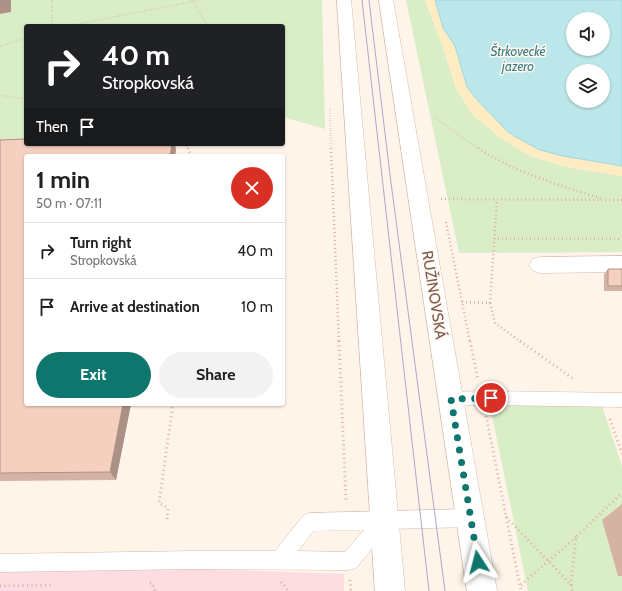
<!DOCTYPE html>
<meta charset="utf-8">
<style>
:root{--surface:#fff;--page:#f2f2f2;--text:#222;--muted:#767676;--line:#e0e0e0;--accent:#0f766e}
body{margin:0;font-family:Cabin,sans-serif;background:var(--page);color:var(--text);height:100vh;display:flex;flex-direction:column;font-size:15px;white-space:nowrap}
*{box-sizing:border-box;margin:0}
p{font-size:13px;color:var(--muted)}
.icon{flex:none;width:22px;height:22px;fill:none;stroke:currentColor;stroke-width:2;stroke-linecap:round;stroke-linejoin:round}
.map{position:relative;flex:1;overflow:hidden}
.side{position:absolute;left:24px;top:154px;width:261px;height:252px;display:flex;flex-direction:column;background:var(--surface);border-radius:4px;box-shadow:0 1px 3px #0004}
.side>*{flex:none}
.hud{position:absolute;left:24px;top:24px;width:261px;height:122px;border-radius:4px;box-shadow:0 1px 3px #0004;background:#202124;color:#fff;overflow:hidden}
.fabs{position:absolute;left:566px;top:12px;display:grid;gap:8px}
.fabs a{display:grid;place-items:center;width:44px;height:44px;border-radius:50%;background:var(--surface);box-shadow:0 1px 3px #0004;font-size:20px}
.pin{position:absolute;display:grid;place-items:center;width:34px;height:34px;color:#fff;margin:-17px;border:2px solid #fff;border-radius:50%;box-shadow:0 1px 4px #0007}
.me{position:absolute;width:44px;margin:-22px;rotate:351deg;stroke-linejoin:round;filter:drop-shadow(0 0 3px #0008)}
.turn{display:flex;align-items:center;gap:14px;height:84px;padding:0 12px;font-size:18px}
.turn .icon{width:52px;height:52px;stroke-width:2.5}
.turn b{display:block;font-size:28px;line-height:34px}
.then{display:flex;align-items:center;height:38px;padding:0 12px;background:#0003;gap:8px;font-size:15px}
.round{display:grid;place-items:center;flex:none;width:42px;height:42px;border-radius:21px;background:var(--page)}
.head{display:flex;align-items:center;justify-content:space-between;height:68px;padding:0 12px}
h1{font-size:24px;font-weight:800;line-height:30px}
.button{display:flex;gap:8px;margin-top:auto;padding:8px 12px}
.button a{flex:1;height:46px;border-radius:24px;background:var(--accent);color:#fff;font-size:16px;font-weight:800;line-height:46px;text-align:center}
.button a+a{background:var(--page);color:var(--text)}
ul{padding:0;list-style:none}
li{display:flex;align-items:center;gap:12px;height:56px;padding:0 12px;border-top:1px solid var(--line)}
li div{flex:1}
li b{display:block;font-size:15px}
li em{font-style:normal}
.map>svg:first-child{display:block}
.medical{fill:#fddce2}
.green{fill:#d9eec6}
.sand{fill:#ffecc2}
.water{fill:#bbe7ea;stroke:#a1d8dd;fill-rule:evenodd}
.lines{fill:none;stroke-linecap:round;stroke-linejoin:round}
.lane-casing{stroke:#d2baad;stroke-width:1}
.street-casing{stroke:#d2baad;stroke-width:1}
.secondary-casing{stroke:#d8bcad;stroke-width:1}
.path-far2{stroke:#dcb3a1;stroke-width:2;stroke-dasharray:0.5 2;stroke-linecap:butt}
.path-far1{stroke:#dcb3a1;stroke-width:2.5;stroke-dasharray:1 3;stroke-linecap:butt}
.path{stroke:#dcb3a1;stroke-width:3;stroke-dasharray:1 3.5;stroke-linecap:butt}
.lane{fill:#fff;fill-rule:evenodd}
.street{fill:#fff;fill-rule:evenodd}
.secondary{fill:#fff;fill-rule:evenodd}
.tram{stroke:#b6a5ca;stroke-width:1}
.wall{fill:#d4b3a4}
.shaded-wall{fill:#ac9286}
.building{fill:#f6d0bf;stroke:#ac9286}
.route{stroke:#0f766e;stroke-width:7;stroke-dasharray:0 12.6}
.labels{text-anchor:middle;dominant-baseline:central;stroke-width:3;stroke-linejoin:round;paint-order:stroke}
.far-water-label{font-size:13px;font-style:italic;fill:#3b7c82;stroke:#fff8f1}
.street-label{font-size:15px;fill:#7c574a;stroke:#fff8f1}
</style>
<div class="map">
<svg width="622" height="591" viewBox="0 0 622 591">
<rect width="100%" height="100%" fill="#fef4e9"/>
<path class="medical" d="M0,563H37L344,574V591H0Z"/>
<path class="green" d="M11,0H322L325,129L283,117V26H26V144L0,152V14L11,12Z
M406,0H425L443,47L456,88L472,114L501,138L530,156L563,166L622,176V252L459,253Z
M490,406H602L622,466V591H528Z"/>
<path class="sand" d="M425,0H435L443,28L455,46L467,88L507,131L540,150L564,156L622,166V176L563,166L530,156L501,138L472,114L456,88L443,47Z"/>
<path class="water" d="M435,0H622V166L563,156L540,150L514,136L507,131L478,101L467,87L455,46L443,28ZM573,19H603V49H573ZM573,71H603V101H573Z"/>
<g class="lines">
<defs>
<path id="lane" d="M482,391L622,393V407L482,405L451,406L445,404L443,399L445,394L451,392Z
M471,509L477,512L480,518L477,524L471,527L388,529L356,568L349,570L195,569L0,572V554L195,551H275L303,516L309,513ZM364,530L345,552L298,551L313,531Z"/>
<path id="street" d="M622,256V272L540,273L533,271L529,265L533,259L540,257Z"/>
<path id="secondary" d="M337,0H351L405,591H375Z
M379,0H393L497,591H467Z"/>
</defs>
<use href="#lane" class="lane-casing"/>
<use href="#street" class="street-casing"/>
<use href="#secondary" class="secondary-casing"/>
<path class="path-far2" d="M52,0V22L55,26
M192,0L207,26
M68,26L201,0
M0,46L26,38
M0,95L26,99
M330,108L331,149
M436,119L479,149
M172,146L186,145
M187,146L188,149"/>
<path class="path-far1" d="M188,148L191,156
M331,148L339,342
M478,148C516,173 559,185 603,199
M441,199L622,200
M446,222L470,342
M494,239H622
M462,302L490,303L497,200
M490,303L495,323L521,342"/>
<path class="path" d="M339,341L346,501
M470,341L478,380
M520,341L575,380
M486,416L521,591
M610,419L622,454
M506,517L571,585L572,591
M167,519L168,508L159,503L173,404
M350,580L351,591
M281,582L289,591
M150,583H152L155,591
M521,585L576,537
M571,585L576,537L622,493
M0,586L53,585"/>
<use href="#lane" class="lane"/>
<use href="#street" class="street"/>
<use href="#secondary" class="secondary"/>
<path class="tram" d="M362,0L429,591
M369,0L390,175L445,591"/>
</g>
<path class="wall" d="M0,140L26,144H175L176,151L26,156L131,404L116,480L0,481Z
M608,269H622V291H604V274Z
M622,504V576H618L602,520Z"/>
<path class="shaded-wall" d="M0,0H11V12L0,14Z
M172,144H175L176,151L175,156H170Z
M123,404H131L116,480L110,472Z"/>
<path class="building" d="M26,139V144H172L170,156H26V404H123L110,472L0,473V140Z
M608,269H622V286H608Z"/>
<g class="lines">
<path class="route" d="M478,562L451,399L491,398"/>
</g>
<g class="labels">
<g class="far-water-label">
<text x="518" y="51">Štrkovecké<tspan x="518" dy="15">jazero</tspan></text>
</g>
<g class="street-label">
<text transform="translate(434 295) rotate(81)">RUŽINOVSKÁ</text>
</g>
</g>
</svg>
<div class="fabs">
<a><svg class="icon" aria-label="sound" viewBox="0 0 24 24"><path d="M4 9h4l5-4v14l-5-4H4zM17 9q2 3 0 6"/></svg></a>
<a><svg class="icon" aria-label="layers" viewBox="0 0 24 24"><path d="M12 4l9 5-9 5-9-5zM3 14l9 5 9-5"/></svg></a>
</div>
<div class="pin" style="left:491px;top:398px;background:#d93025"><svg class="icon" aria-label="arrive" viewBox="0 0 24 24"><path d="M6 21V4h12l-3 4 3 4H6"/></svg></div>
<svg class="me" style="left:478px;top:562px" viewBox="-20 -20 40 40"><path d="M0-17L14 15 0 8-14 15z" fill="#0f766e" stroke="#fff" stroke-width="4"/></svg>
<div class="hud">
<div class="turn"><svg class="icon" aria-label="right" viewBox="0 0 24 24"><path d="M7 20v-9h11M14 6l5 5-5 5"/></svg><div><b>40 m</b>Stropkovská</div></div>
<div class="then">Then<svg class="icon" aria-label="arrive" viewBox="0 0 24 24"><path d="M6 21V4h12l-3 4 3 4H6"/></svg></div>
</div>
<section class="side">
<div class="head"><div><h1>1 min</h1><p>50 m · 07:11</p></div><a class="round" style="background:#d93025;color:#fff"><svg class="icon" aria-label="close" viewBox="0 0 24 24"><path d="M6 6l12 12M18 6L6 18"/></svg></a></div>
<ul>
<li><svg class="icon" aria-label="right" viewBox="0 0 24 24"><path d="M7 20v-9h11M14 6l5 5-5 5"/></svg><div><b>Turn right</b><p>Stropkovská</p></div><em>40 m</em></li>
<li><svg class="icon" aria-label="arrive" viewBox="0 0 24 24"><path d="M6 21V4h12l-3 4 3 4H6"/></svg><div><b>Arrive at destination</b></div><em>10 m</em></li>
</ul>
<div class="button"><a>Exit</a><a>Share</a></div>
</section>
</div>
